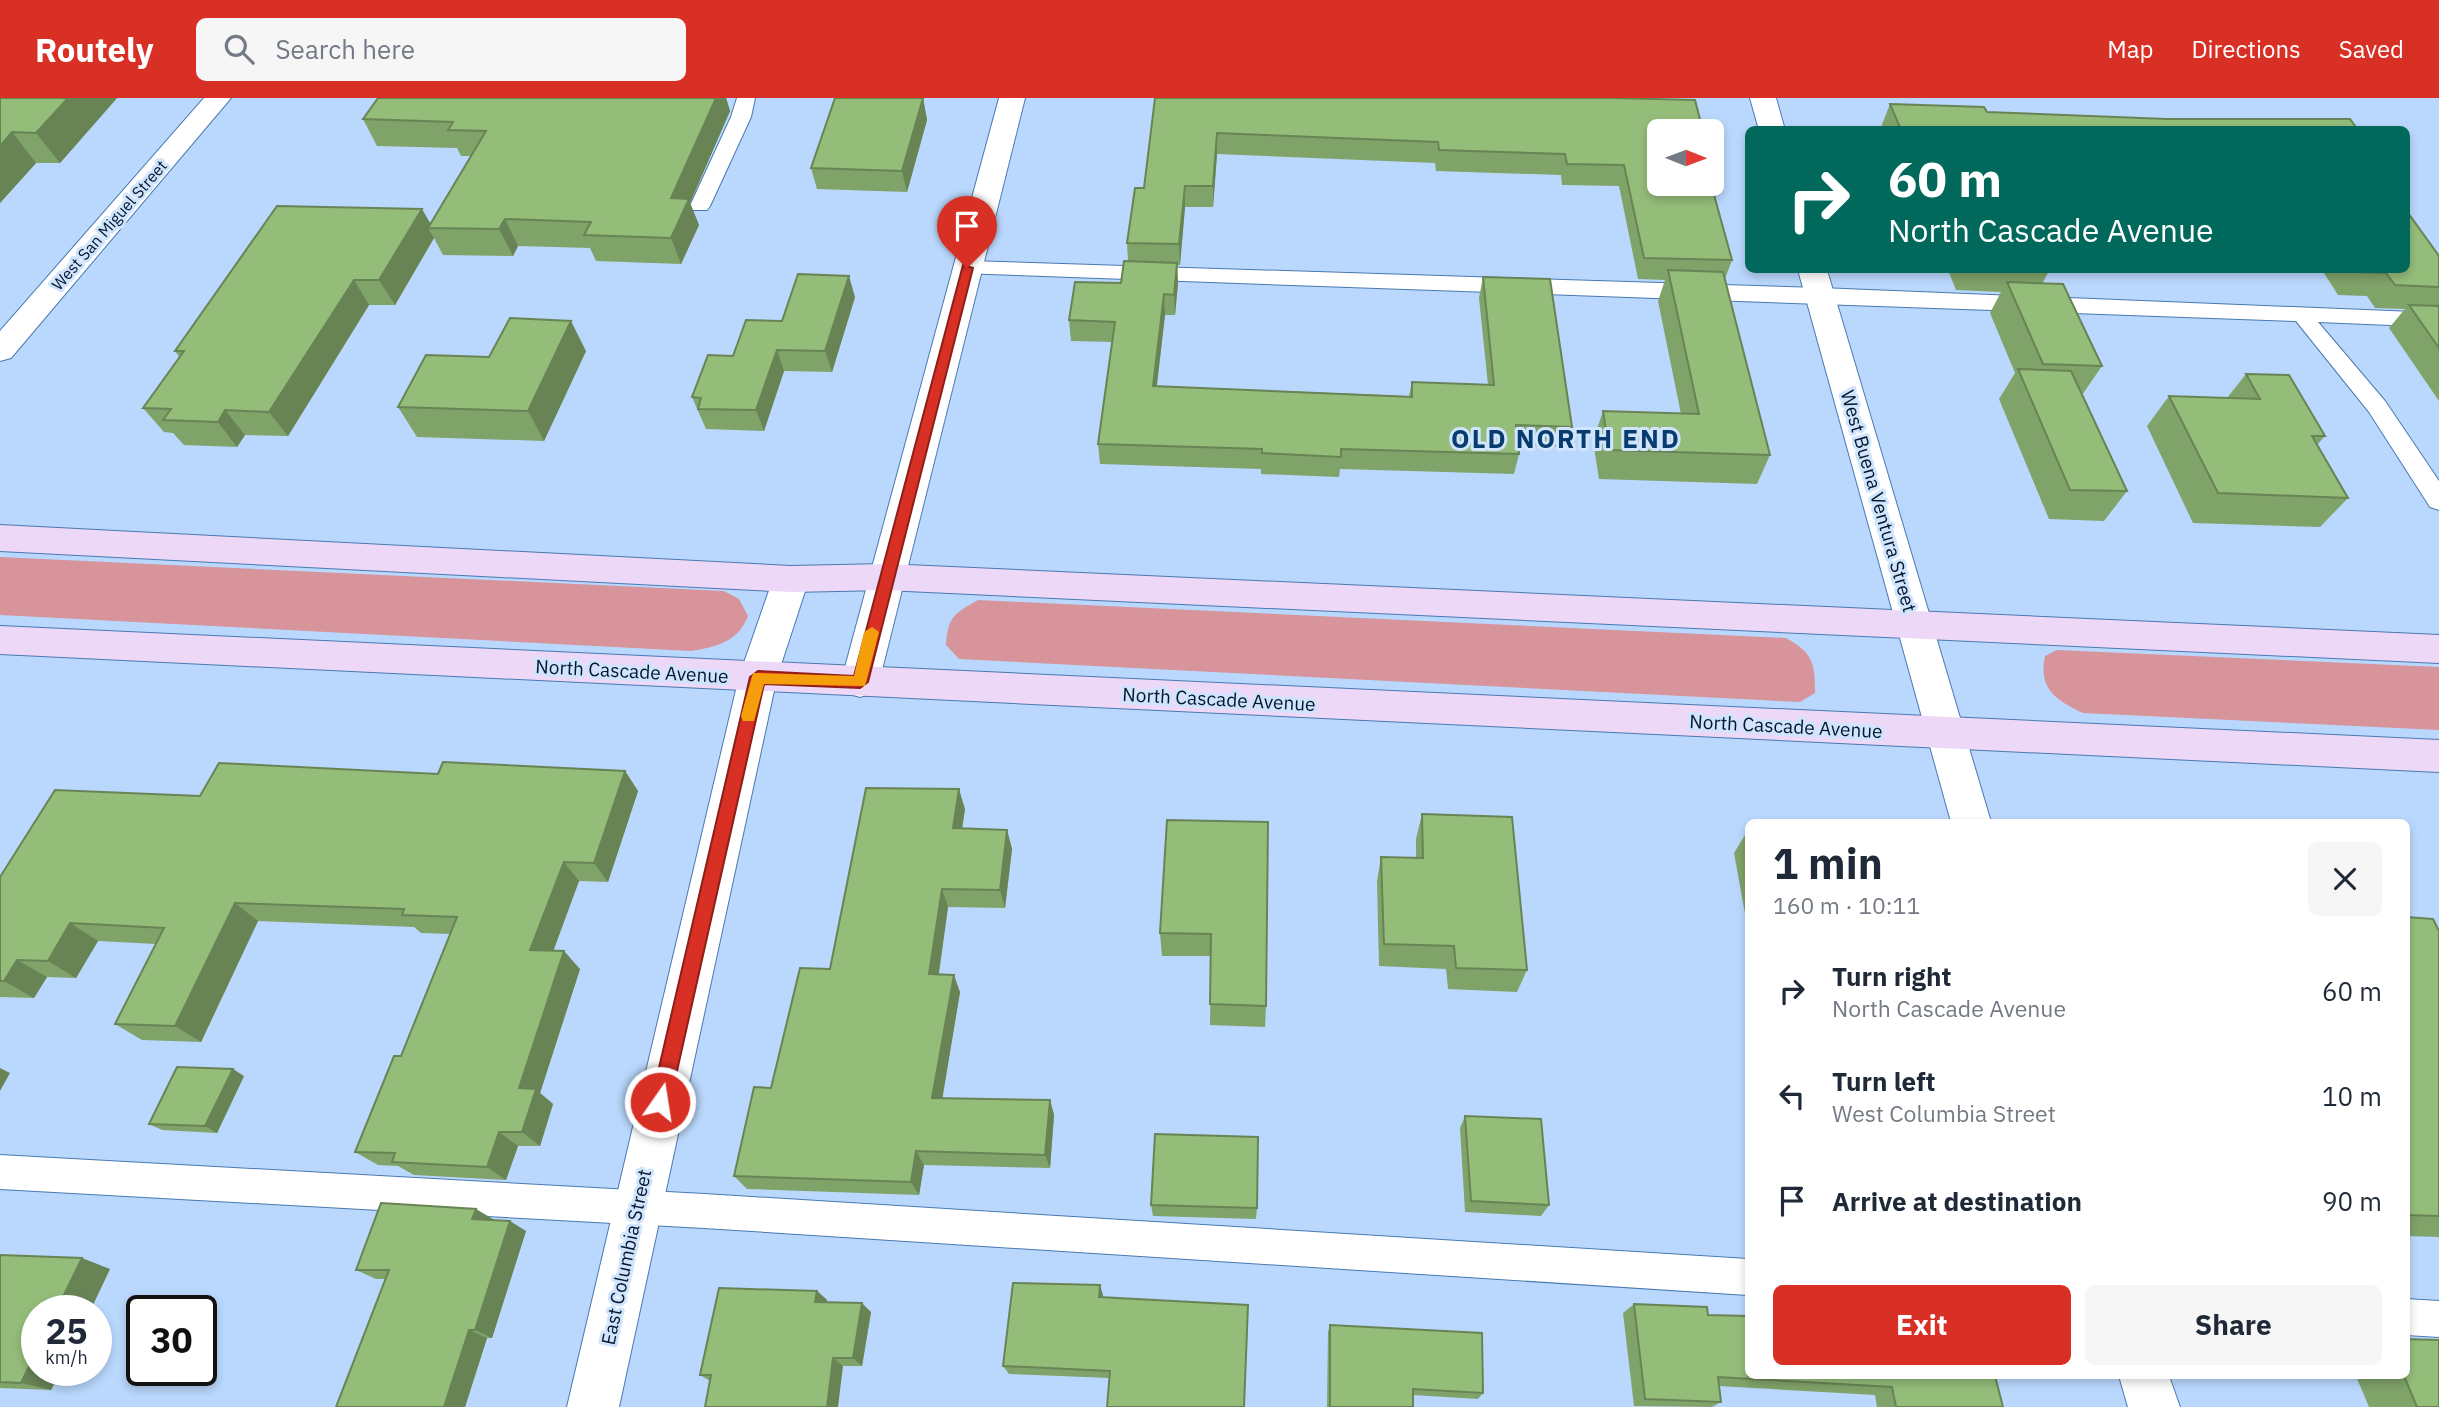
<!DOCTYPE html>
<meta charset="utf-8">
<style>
:root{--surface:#fff;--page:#f6f6f7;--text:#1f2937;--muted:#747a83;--accent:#d93025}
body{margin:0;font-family:"IBM Plex Sans",sans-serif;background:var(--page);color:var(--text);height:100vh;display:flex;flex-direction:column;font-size:26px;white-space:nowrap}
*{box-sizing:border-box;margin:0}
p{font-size:23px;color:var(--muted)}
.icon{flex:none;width:38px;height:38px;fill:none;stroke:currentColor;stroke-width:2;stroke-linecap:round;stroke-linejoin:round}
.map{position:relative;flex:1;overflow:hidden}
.details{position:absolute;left:1745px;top:721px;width:665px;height:560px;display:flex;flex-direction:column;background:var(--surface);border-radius:10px;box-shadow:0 4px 10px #0003}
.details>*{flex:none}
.banner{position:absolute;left:1745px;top:28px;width:665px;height:147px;border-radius:10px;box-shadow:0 4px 10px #0003;background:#00695c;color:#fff;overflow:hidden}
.needle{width:46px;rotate:91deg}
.buttons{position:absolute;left:1647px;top:21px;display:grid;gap:14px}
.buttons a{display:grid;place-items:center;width:77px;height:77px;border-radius:10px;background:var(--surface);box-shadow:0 4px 10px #0003;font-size:35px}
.speed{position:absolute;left:21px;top:1197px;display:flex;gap:14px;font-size:35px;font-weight:700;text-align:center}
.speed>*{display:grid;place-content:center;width:91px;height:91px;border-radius:50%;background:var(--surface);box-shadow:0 4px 10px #0003;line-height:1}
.speed small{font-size:18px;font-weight:400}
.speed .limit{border:4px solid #111;border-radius:10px;background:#fff;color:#111}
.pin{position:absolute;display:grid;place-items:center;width:60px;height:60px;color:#fff;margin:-72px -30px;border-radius:50% 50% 50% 0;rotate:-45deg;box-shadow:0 0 7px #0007}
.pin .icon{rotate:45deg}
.me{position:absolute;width:77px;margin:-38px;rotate:13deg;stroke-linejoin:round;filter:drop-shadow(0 0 5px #0008)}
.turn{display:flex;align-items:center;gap:24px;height:147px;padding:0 28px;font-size:32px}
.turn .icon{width:91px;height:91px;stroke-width:2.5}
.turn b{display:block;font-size:49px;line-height:60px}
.round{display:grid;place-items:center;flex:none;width:74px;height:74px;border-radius:10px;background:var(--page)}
.summary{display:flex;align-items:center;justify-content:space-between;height:119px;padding:0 28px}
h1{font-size:42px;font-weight:700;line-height:52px}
.cta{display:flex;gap:14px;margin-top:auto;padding:14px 28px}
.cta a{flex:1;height:80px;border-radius:10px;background:var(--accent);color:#fff;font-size:28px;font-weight:700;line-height:80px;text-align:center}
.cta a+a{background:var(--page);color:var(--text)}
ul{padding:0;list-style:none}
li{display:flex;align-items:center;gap:21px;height:105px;padding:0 28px}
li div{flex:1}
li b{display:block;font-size:26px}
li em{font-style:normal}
header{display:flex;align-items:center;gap:42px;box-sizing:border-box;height:98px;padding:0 35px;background:var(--accent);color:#fff}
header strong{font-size:33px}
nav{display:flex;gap:38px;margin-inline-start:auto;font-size:24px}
.search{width:490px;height:63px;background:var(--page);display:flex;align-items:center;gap:18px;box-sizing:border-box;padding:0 24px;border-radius:10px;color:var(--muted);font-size:26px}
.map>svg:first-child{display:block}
.green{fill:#d7949a}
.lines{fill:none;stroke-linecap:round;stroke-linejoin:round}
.lane-casing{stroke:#4979b0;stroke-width:2}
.street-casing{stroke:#4979b0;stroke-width:2}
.secondary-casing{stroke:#4979b0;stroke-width:2}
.lane{fill:#fff;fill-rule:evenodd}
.street{fill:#fff;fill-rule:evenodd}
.secondary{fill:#edd8f8;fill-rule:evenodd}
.wall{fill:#80a369}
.shaded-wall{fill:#688455}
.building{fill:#95bd7a;stroke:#688455;stroke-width:2}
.route{fill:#d93025;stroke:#8d1f18;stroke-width:2}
.slow{fill:#f59e0b}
.labels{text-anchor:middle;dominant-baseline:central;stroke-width:6;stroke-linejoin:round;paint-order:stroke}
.far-street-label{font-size:16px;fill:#04172d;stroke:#d0e5fd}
.street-label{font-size:19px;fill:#04172d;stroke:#d0e5fd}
.district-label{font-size:26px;font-weight:bold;letter-spacing:2px;fill:#093c6e;stroke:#d0e5fd}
</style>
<header>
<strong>Routely</strong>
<div class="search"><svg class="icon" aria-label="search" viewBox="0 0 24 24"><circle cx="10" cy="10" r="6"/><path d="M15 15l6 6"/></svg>Search here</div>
<nav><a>Map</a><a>Directions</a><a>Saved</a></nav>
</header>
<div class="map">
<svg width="2439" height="1309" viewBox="0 0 2439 1309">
<rect width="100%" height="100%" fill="#bad8fd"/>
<path class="green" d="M0,459L724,493L739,501L748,518C738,544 716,549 691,553L0,517Z
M978,502L1786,540C1813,555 1815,565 1815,595L1800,604L959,561L946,547C948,518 954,516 978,502Z
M2057,552L2439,569V632L2083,615C2056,602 2038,591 2045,558Z"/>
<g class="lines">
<defs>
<path id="lane" d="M737,0H755L751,19L710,108L707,112H693L690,108L731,19Z
M967,163L1820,190L2439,215V229L2318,224L2385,303L2439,383V412L2430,409L2369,314L2296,223L959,175L956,170L959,165Z
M0,1057L704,1096L1748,1161V1197L704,1130L0,1091Z
M2406,1201L2439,1203V1239L2406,1237Z"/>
<path id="street" d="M204,0H231L11,260L0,263V233Z
M999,0H1025L879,584L873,595L860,599L847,595L841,584Z
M1750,0H1776L1785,32H1759Z
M1798,172H1827L1991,724H1951Z
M791,468L803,472L809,481L777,579L619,1309H567L739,579L773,481L779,472Z
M2119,1278H2169L2180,1309H2128Z"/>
<path id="secondary" d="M0,427L791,468L885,466L2439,537V565L885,492L791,494L0,453Z
M0,528L2439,642V674L0,556Z"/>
</defs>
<use href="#lane" class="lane-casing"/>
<use href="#street" class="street-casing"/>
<use href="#secondary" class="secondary-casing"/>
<use href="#lane" class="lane"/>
<use href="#street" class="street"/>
<use href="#secondary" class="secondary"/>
</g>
<path class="wall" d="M0,0H117L60,65H36L0,105Z
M378,0H726L730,13L690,105L699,127L681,166L596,163L590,150L518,148L513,158L443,157L434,140L395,207H369L288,338L245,337L237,349L184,347L173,335L164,334L143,310L180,260L175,253L430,126L471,58H461L457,50L377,48L363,21Z
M923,0L927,22L907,94L817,91L811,70Z
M1155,0L1659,33L1732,162L1725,181L1770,357L1757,386L1599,381L1593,343L1603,313L1681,316L1658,203L1665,182L1638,181L1619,88L1562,87L1561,77L1436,73L1435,65L1217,56L1213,109H1185L1180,167H1177L1178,185L1175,217H1165L1157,288L1409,298L1412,284L1488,287L1479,200L1483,179L1572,329L1567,349L1518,348L1519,356L1514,376L1340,371L1339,379L1261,376V371L1100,366L1098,346L1112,244L1071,243L1069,222L1121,185L1128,163L1127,145L1144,90Z
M1890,6L1987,14L2358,32H1882L1881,29Z
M2439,158V303L2389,230L2405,211L2375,210L2367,198L2338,197L2322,172H2406Z
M1948,172H2048L2049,173L2042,186L2102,268L2082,297L2127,393L2104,423L2049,421L1999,301L2015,275L1990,215L2001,194L1956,192Z
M855,199L832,274L784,273L764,333L706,331L692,299L733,258L782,223Z
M586,253L544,343L417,339L398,309L489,259Z
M2246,276L2325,338L2317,347L2348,400L2320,429L2193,425L2147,328L2169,298L2227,300Z
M625,673L638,693L608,784L579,783L553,853L580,871L540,995L553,1006L540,1048H518L506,1082L414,1077L398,1068L378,1067L355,1054L401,958L450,836L421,835L414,829L258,823L201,944L142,942L115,926L156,846L98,843L76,880L47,879L34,900L0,899V779L200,698L438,676Z
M965,711L962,731L1007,732L1012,751L1005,810L948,809L939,876L960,894L942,1000L1050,1002L1054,1017L1050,1070L924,1067L919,1097L747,1091L734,1078L830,871Z
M1422,716L1527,872L1517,894L1448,891L1446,871L1379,868L1377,783L1381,759L1416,760V741Z
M1167,722L1266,908L1265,929L1210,927L1211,858H1162L1160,835Z
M1748,732V832L1734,755Z
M2406,819L2439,833V1139L2406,1138Z
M244,978L217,1035L162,1032L149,1026Z
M1465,1018L1549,1107L1541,1118L1465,1114L1460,1030Z
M1151,1107L1257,1110L1256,1121L1153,1118Z
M493,1121L492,1122L526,1133L492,1240H487L465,1309L386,1181H376L356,1172Z
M0,1157L110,1171L90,1213H37V1272H61L51,1292L0,1290Z
M817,1193L827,1202V1204L871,1214L862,1268H843L710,1283L700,1277Z
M1103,1197V1199L1248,1207L1109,1280L1009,1276L1003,1268Z
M1634,1206L1708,1217L1995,1278L2003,1309H1877L1875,1297L1719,1288L1721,1304L1712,1309L1634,1308L1623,1215Z
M1330,1227L1483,1295L1478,1301L1413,1297V1309H1327L1328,1234Z
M2356,1278H2406L2439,1309H2369Z"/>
<path class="shaded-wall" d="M68,0H117L60,65L36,35Z
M716,0H726L730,13L690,105L699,127L681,166L671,140V100Z
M923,0L927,22L907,94L902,73Z
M12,34L36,65L0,105V48Z
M1217,35V56L1213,109V88Z
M1185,88V109L1180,167L1179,146Z
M422,111L433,130H428L434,140L395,207L379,182Z
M505,121L518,148L513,158L499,131Z
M1177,165L1178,185L1175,217L1174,197Z
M849,178L855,199L832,274L825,253Z
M354,182L369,207L288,338L269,314Z
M1164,196L1165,217L1154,309L1153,288Z
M571,223L586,253L544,343L528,313Z
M777,252L784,273L764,333L756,312Z
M225,312L245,337L237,349L218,324Z
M625,673L638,693L608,784L594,765Z
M959,691L965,711L959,750L953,730Z
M1007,732L1012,751L1005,810L1000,792Z
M564,764L579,783L547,870L530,852Z
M942,791L948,809L936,893L929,876Z
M235,805L258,823L201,944L175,928Z
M70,825L98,843L76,880L48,863Z
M564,853L580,871L540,995L553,1006L540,1048L522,1034L519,990Z
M17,862L47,879L34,900L4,883Z
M954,877L960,894L940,1015L932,1000Z
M0,970L10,975L0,993Z
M233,971L244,978L217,1035L205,1028Z
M1050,1002L1054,1017L1050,1070L1045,1057Z
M499,1034L518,1048L506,1082L487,1069Z
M916,1053L924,1067L919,1097L911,1084Z
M476,1111L493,1121L489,1131L472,1121Z
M510,1123L526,1133L492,1240L475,1232Z
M82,1160L110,1171L90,1213H56Z
M1100,1187L1103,1197L1102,1208L1099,1199Z
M817,1193L827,1202L825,1213L815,1204Z
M862,1205L871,1214L862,1268L853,1260Z
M469,1232L487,1240L465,1309H444Z
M37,1252V1272H61L51,1292L21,1285Z
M833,1260L843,1268L838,1309H827Z"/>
<path class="building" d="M0,0H68L36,35L12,34L0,48Z
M378,0H716L671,100L689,101L671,140L584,137L591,124L505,121L499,131L428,130L486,33L448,32L453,24L363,21Z
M835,0H923L902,73L811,70Z
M1155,0H1614L1695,2L1703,33H1659V86H1711L1732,162L1644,160L1624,67L1567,66L1565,56L1439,52L1438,44L1217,35L1213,88H1185L1179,146L1127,145L1135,90H1144Z
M1890,6L1984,9L1987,14L2167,21H2350L2358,32H1901Z
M277,108L422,111L379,182H354L269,314L225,312L218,324L163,322L171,311L143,310L184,253H175Z
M2406,112L2439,158V189L2395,187L2386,175L2357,174L2355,172H2406Z
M1124,163L1177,165L1174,197L1164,196L1153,288L1412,299V284L1494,287L1483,179L1550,181L1572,329L1516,327L1519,356L1341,351V359L1262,355V351L1098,346L1115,224L1069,222L1075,184L1121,185Z
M1668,172L1723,174L1770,357L1609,352L1603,313L1699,316Z
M2012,172H2048L2049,173Z
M798,176L849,178L825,253L777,252L756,312L698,311L701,300L692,299L708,257L733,258L746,222L782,223Z
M2007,184L2063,186L2102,268L2043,266Z
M2409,207L2439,208V250Z
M510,220L571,223L528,313L398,309L426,257L489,259Z
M2018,271L2071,273L2127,393L2070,392Z
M2246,276L2289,277L2325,338H2312L2348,400L2218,395L2169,298L2260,301Z
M443,664L625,673L594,765L564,764L530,852L564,853L519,990L536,991L522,1034H499L487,1069L392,1064L395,1055L355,1054L394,958H401L457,819L402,817L404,811L235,805L175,928L115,926L164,830L70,825L48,863L17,862L4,883H0V779L55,692L200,698L219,665L438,676Z
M866,690L959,691L953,730L1007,732L1000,792L942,791L929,876L954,877L932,1000L1050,1002L1045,1057L916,1053L911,1084L734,1078L754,989L771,990L800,870L830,871Z
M1422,716L1512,719L1527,872L1456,870L1454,848L1384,846L1381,759L1423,760Z
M1167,722L1268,724L1266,908L1210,906L1211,836L1160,835Z
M2406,819L2433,821L2439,833V1118L2406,1117Z
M177,969L233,971L205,1028L149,1026Z
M1465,1018L1541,1021L1549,1107L1471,1103Z
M1155,1036L1258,1039L1257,1110L1151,1107Z
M381,1105L476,1111L472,1121L510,1123L475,1232H469L444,1309H336L389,1172H356Z
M0,1157L82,1160L56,1213H37V1252L21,1285L0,1284Z
M1013,1185L1100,1187L1099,1199L1248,1207L1244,1309H1107L1110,1273L1003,1268Z
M719,1190L817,1193L815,1204L862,1205L853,1260H833L827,1309H705L711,1277H700Z
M1634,1206L1707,1209L1708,1217L1748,1218V1278H1995L2003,1309H1896L1892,1289L1718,1279L1721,1304L1645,1301Z
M1330,1227L1482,1235L1483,1295L1413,1291V1309H1330Z
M2406,1241L2439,1242V1309H2417L2404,1278H2406Z"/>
<path class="route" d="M963,167L973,170L868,584L860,590L764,586L670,1004L667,1011L660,1013L654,1011L651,1004L750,579L758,573L854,578Z"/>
<path class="slow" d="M872,529L879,534L865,588L764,586L754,623H743L741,618L753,575L854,578L864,534Z"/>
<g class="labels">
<g class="far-street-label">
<text transform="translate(109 127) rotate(-49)">West San Miguel Street</text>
</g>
<g class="street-label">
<text transform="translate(1879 403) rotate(74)">West Buena Ventura Street</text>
<text transform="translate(632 573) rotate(3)">North Cascade Avenue</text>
<text transform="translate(1219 601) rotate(3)">North Cascade Avenue</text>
<text transform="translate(1786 628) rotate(3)">North Cascade Avenue</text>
<text transform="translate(626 1159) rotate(-78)">East Columbia Street</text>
</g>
<g class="district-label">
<text x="1566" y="340">OLD NORTH END</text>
</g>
</g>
</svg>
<div class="buttons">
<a><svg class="needle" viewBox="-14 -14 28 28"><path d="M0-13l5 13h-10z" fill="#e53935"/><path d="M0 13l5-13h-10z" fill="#747a83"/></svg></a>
</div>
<div class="speed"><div>25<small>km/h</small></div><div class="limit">30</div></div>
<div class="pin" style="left:967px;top:170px;background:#d93025"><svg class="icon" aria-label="arrive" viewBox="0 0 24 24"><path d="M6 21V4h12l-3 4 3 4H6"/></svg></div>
<svg class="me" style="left:660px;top:1004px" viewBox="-20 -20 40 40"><circle r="17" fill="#d93025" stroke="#fff" stroke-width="3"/><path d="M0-11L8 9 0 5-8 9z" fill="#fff"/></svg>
<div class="banner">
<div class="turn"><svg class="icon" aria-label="right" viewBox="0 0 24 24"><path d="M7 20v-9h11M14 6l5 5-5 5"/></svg><div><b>60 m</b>North Cascade Avenue</div></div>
</div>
<section class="details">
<div class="summary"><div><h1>1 min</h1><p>160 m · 10:11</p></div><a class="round"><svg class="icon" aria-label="close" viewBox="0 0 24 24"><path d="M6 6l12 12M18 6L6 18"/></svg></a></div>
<ul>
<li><svg class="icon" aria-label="right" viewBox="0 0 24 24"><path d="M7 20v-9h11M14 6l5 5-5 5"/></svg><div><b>Turn right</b><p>North Cascade Avenue</p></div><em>60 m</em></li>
<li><svg class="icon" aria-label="left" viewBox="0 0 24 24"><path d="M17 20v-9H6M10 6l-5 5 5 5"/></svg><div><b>Turn left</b><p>West Columbia Street</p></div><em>10 m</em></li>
<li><svg class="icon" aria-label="arrive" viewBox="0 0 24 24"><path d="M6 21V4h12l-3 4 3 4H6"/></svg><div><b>Arrive at destination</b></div><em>90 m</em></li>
</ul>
<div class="cta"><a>Exit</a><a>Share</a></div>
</section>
</div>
